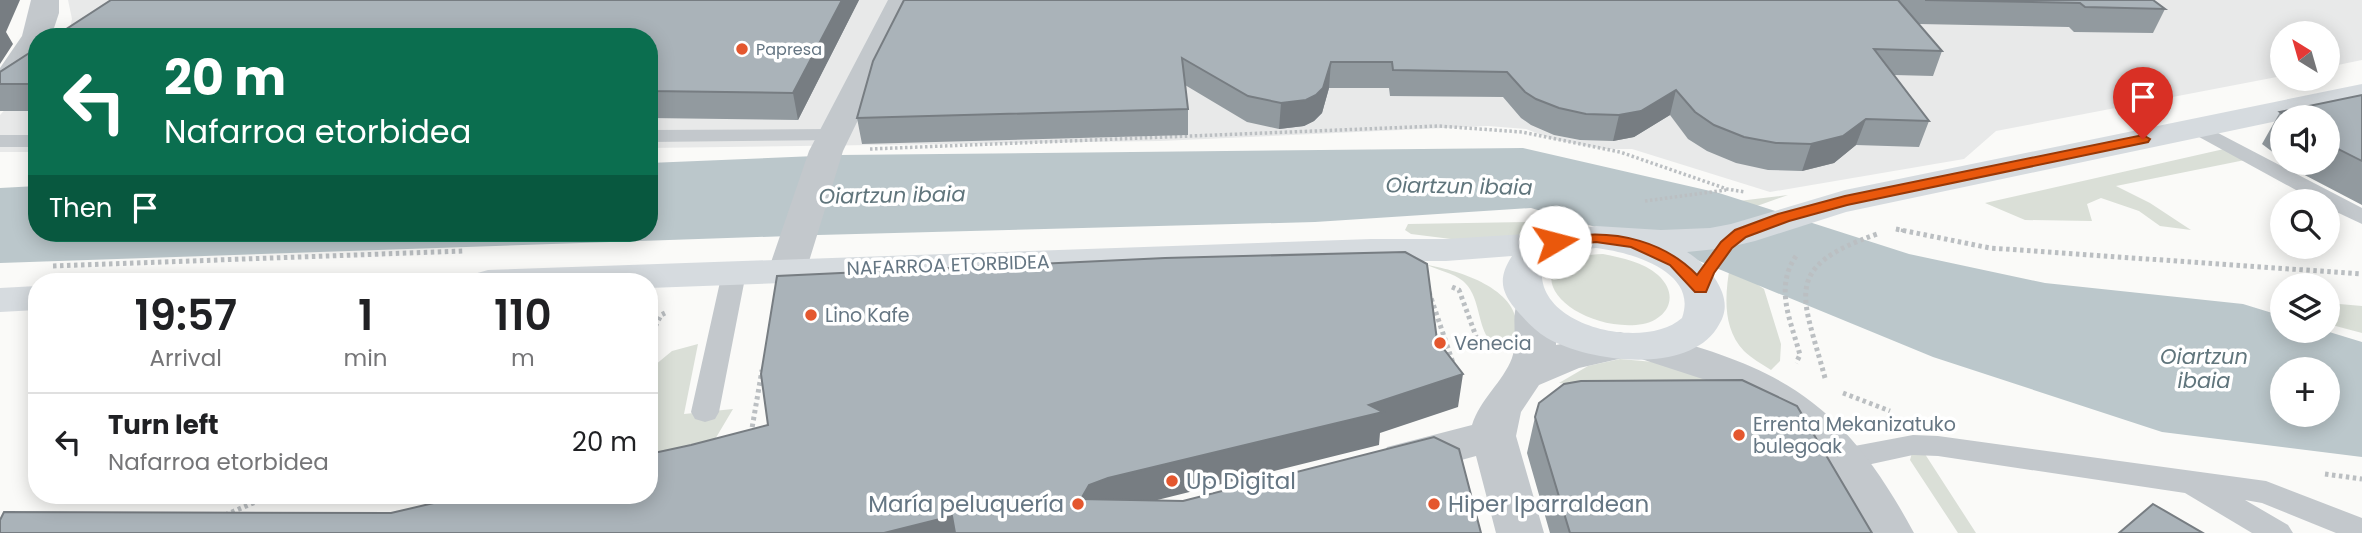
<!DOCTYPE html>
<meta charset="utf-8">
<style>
:root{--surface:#fff;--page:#f6f6f6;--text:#202124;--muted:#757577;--line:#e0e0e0}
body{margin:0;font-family:Poppins,sans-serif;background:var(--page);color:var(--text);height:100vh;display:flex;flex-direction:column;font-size:26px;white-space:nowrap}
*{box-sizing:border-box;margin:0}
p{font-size:23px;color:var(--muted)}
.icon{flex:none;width:38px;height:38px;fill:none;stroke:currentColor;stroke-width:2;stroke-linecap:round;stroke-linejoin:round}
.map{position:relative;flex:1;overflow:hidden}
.details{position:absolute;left:28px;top:273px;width:630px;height:231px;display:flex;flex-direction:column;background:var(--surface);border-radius:28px;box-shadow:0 4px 18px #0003}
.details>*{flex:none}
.banner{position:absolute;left:28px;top:28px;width:630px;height:214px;border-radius:28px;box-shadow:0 4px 18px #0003;background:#0b6e4f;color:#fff;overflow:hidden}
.needle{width:46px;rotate:323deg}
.controls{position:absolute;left:2270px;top:21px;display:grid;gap:14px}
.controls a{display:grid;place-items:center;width:70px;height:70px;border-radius:50%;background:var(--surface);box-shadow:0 4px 18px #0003;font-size:35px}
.pin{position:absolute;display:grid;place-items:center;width:60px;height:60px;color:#fff;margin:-72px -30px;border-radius:50% 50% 50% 0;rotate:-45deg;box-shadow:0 0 7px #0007}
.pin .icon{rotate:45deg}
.me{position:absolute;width:77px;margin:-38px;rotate:82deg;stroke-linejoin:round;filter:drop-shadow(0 0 5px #0008)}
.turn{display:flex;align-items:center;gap:24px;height:147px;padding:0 21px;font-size:32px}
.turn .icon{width:91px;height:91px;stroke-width:2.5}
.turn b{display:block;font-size:49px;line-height:60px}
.then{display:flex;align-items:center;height:66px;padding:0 21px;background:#0003;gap:14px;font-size:26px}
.eta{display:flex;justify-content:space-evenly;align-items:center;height:119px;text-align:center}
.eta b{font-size:42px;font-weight:600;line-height:49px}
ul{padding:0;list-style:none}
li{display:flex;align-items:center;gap:21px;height:98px;padding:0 21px;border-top:2px solid var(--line)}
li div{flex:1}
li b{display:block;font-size:26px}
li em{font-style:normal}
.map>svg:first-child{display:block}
.built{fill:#e8e9e9}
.green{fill:#dadfd7}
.water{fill:#bbc7cb;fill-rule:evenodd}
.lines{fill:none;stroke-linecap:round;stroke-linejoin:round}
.path-far1{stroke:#bbbfc2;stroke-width:3.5;stroke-dasharray:2.5 2.5;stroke-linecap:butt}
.path{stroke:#bbbfc2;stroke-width:5;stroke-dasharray:3.5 3.5;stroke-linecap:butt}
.lane{fill:#c3c8cc;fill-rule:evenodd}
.street{fill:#c3c8cc;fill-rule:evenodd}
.secondary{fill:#d6dbdf;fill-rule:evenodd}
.wall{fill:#929a9f}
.shaded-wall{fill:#777d82}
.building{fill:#aab3b9;stroke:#777d82;stroke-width:2}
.route{fill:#ea580c;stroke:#983908;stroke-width:2}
.poi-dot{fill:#e4572e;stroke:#fff;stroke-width:2.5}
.labels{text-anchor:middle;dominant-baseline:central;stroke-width:7;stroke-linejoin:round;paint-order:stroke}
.far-poi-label{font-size:16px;fill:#657683;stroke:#fff;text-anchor:start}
.street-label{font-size:19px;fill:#657683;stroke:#fff}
.poi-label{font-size:19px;fill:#657683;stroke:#fff;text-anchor:start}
.water-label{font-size:21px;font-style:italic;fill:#60757c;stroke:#fff}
.near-poi-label{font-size:23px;fill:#657683;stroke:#fff;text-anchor:start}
</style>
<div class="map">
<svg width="2362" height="533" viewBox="0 0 2362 533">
<rect width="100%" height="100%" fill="#fafaf8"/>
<path class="built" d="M68,0H2362V60L2328,67V33H2282V76L1996,131L1964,159L1770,192L1632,149H1604L1552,139L1526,129L1488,126L1160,141L649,148V37H68L72,19Z
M37,75V152H0V115Z"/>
<path class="green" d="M2224,149L2245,160L2116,186L2150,203L2191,230L2160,226L2139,211L2101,198L2087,204L2092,221L2025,220L1985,203Z
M1788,195L1729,216L1554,225L1520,238L1475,242L1411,234L1405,230L1408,224L1527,222L1615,216Z
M1603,254C1623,258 1643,262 1658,275C1682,297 1666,323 1636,325C1564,330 1505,257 1603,254Z
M1427,265C1469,272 1542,298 1508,353C1472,341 1486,301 1463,281C1453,273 1438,270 1427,265Z
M1730,266L1764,289L1781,344L1780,361L1771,370C1762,364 1751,358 1744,351C1722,328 1725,294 1730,266Z
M2328,303L2362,306V333L2328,324Z
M698,344L684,414L733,409L698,468L649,480V370L672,351Z
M1620,359L1654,362L1729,387L1592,386L1559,383L1588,366Z
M1923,451L1976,533H1958L1910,460L1912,453Z"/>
<path class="water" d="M1523,148L1719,193L1909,254L2045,283L2243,304L2282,316V331H2326L2362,342V457L2162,432L1933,357L1670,249L1531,208L1315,222L818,235L0,263V188L37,186V233H649V163L839,155ZM2282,369H2328V415H2282Z"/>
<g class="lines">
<path class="path-far1" d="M870,149L1438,126L1522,132L1620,152L1727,189L1745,192
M1645,201L1726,190
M1896,229L1905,231"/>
<path class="path" d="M1896,229L1990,248L2362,274
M1796,256C1774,288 1791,321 1800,355L1796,363
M53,266L464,251
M1452,287L1459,290L1477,339L1488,349
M1429,292L1453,363
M649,339L661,315L665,313
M1825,378C1803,295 1780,268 1877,234
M1843,393L1890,411
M751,434L762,370
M2325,474L2362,479
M225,515L272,495"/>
<path class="lane" d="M2197,122L2362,208V224L2328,208V201H2316L2190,132L2186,128L2190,124Z
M833,129L841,130L844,135L841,140L649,142V130Z
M0,135H37V147H0Z
M734,266L743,268L746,273L719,412L715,419L705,422L695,419L691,412L722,273L725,268Z
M1913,435L1938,436L2266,481L2362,518V533H2336L2262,503L2245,500L2288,525L2293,533H2252L2185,493L1938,456L1913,455L1844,470L1834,466L1829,459L1834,452L1844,448Z"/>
<path class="street" d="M31,0H59V13L51,37H37V61L11,95L0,97V68L22,36Z
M888,0H916L843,151L806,271L801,279L787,283L773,279L768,271L809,151Z
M1534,294L1548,298L1556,316V345L1620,332L1635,337L1647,333C1786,368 1845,405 1914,533H1865L1834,481L1810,448L1766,411L1715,383L1632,356L1579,368L1539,385L1521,412L1516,436L1544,533H1496L1476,456L1403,476L1387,471L1380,459L1387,447L1472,425C1480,399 1503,382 1512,358C1519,338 1509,314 1520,298Z"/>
<path class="secondary" d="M2362,84V104L2296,117H2282V120L1846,212L1755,241L1726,248L1687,252C1702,261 1716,276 1722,292C1727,306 1725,316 1717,328C1687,375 1589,362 1547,338C1536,331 1528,323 1519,313C1501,293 1497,279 1512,256L1446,261H1371L649,288V282H469L474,274L488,270L1371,239H1446L1559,232L1596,226L1661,230L1710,228L1731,224L1845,190ZM1596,248C1630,252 1699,271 1682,318C1645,351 1537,327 1542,270C1556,253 1576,250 1596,248Z
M37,286V310L0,312V288Z"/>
</g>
<path class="wall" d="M111,0H859L798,120L649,118V37Z
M904,0H2153L2165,9L2153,33L2074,32L2069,27L1919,24L1942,51L1933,76L1894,75L1929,121L1919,147L1856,145L1834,163L1802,171L1768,170L1736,163L1707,151L1688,139L1670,115L1634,137L1613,141L1580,140L1554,135L1531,125L1521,118L1503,97L1390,96L1389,88H1329L1322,113L1314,121L1304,126L1279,129L1247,122L1185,85L1188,109V135L862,144L857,118Z
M37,48V111H0V71Z
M2362,95V205L2297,171L2286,163H2328V117H2282V159L2262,144L2280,112Z
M1535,417L1872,533H1550L1527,453Z"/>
<path class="shaded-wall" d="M0,0H20L6,32L13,44L0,64Z
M842,0H859L798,120L793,93Z
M1331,62L1329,88L1322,113L1314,121L1304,126L1279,129L1281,103Z
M1676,90L1670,115L1634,137L1613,141L1619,115Z
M1866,119L1856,145L1834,163L1802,171L1811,144Z
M1463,374L1458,407L1380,433L1379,445L1109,512L1081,499L1089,485L1108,478L1369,405Z
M952,516L955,533H884Z"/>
<path class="building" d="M111,0H842L793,93L649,91V37H54Z
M904,0H1898L1942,51L1874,49L1929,121L1866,119L1843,136L1811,144L1776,143L1744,137L1714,125L1695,112L1676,90L1641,111L1619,115L1586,114L1559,108L1536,99L1525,92L1507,72L1393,70L1392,62H1331L1323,88L1316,95L1306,100L1281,103L1248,96L1182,58L1188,109L857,118L873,61Z
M1925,0H2153L2165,9L2085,7L2080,3Z
M37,48V84H0V72Z
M2362,95V161L2328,144V117H2288L2280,112Z
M1405,252L1427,264L1437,340L1463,374L1369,405L1383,412L1108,478L1089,485L1081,499L1183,501L1434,437L1459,449L1481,533H955L952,516L884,533H0V520L4,512L391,513L468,495H649V454L691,445L768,425L761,374L777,276L1165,258Z
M1742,380L1797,406L1872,533H1570L1535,417L1539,403L1564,384L1581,381Z
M2153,504L2203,533H2119Z"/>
<path class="route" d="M2143,135L2150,139L2148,142L1847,205L1789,221L1746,237L1732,248L1714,273L1706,292H1695L1670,265L1631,247L1596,242L1555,247L1547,242C1553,236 1563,237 1572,236C1618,230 1665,242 1697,275L1721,242L1735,230L1778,214L1845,196Z"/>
<g class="poi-dot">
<circle cx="742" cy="49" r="7"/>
<circle cx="811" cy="315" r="7"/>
<circle cx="1440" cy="343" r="7"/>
<circle cx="1739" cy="435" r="7"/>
<circle cx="1172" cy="481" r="7"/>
<circle cx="1078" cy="504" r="7"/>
<circle cx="1434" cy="504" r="7"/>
</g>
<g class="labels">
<g class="far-poi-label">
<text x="756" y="49">Papresa</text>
</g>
<g class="street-label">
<text transform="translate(948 265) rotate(-2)">NAFARROA ETORBIDEA</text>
</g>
<g class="poi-label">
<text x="825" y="315">Lino Kafe</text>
<text x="1454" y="343">Venecia</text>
<text x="1753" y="424">Errenta Mekanizatuko<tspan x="1753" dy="22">bulegoak</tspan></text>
</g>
<g class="water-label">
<text transform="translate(1459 186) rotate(1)">Oiartzun ibaia</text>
<text transform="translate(892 195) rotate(-1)">Oiartzun ibaia</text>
<text x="2204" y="356">Oiartzun<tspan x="2204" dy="24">ibaia</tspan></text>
</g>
<g class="near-poi-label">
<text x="1186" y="481">Up Digital</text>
<text x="1064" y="504" text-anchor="end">María peluquería</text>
<text x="1448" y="504">Hiper Iparraldean</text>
</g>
</g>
</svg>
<div class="controls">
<a><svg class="needle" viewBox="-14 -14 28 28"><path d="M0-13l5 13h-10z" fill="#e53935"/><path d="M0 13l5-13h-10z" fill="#757577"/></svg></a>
<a><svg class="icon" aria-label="sound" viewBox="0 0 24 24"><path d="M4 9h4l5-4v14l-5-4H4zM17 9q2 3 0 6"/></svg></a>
<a><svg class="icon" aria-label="search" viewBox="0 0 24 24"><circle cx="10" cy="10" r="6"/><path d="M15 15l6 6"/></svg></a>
<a><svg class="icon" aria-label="layers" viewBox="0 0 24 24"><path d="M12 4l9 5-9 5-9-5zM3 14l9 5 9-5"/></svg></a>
<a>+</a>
</div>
<div class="pin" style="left:2143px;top:139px;background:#d93025"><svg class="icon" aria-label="arrive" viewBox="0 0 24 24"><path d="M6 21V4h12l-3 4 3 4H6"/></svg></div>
<svg class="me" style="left:1555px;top:242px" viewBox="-20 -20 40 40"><circle r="19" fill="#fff"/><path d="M0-13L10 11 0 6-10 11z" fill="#ea580c"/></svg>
<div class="banner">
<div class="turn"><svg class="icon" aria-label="left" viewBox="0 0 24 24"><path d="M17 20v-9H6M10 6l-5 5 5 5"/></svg><div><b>20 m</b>Nafarroa etorbidea</div></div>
<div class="then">Then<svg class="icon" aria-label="arrive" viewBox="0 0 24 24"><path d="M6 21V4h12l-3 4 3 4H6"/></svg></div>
</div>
<section class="details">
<div class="eta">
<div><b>19:57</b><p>Arrival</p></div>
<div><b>1</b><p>min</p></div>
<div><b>110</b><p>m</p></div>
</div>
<ul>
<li><svg class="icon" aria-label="left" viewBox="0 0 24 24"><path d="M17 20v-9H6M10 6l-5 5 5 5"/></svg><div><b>Turn left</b><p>Nafarroa etorbidea</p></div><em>20 m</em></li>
</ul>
</section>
</div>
